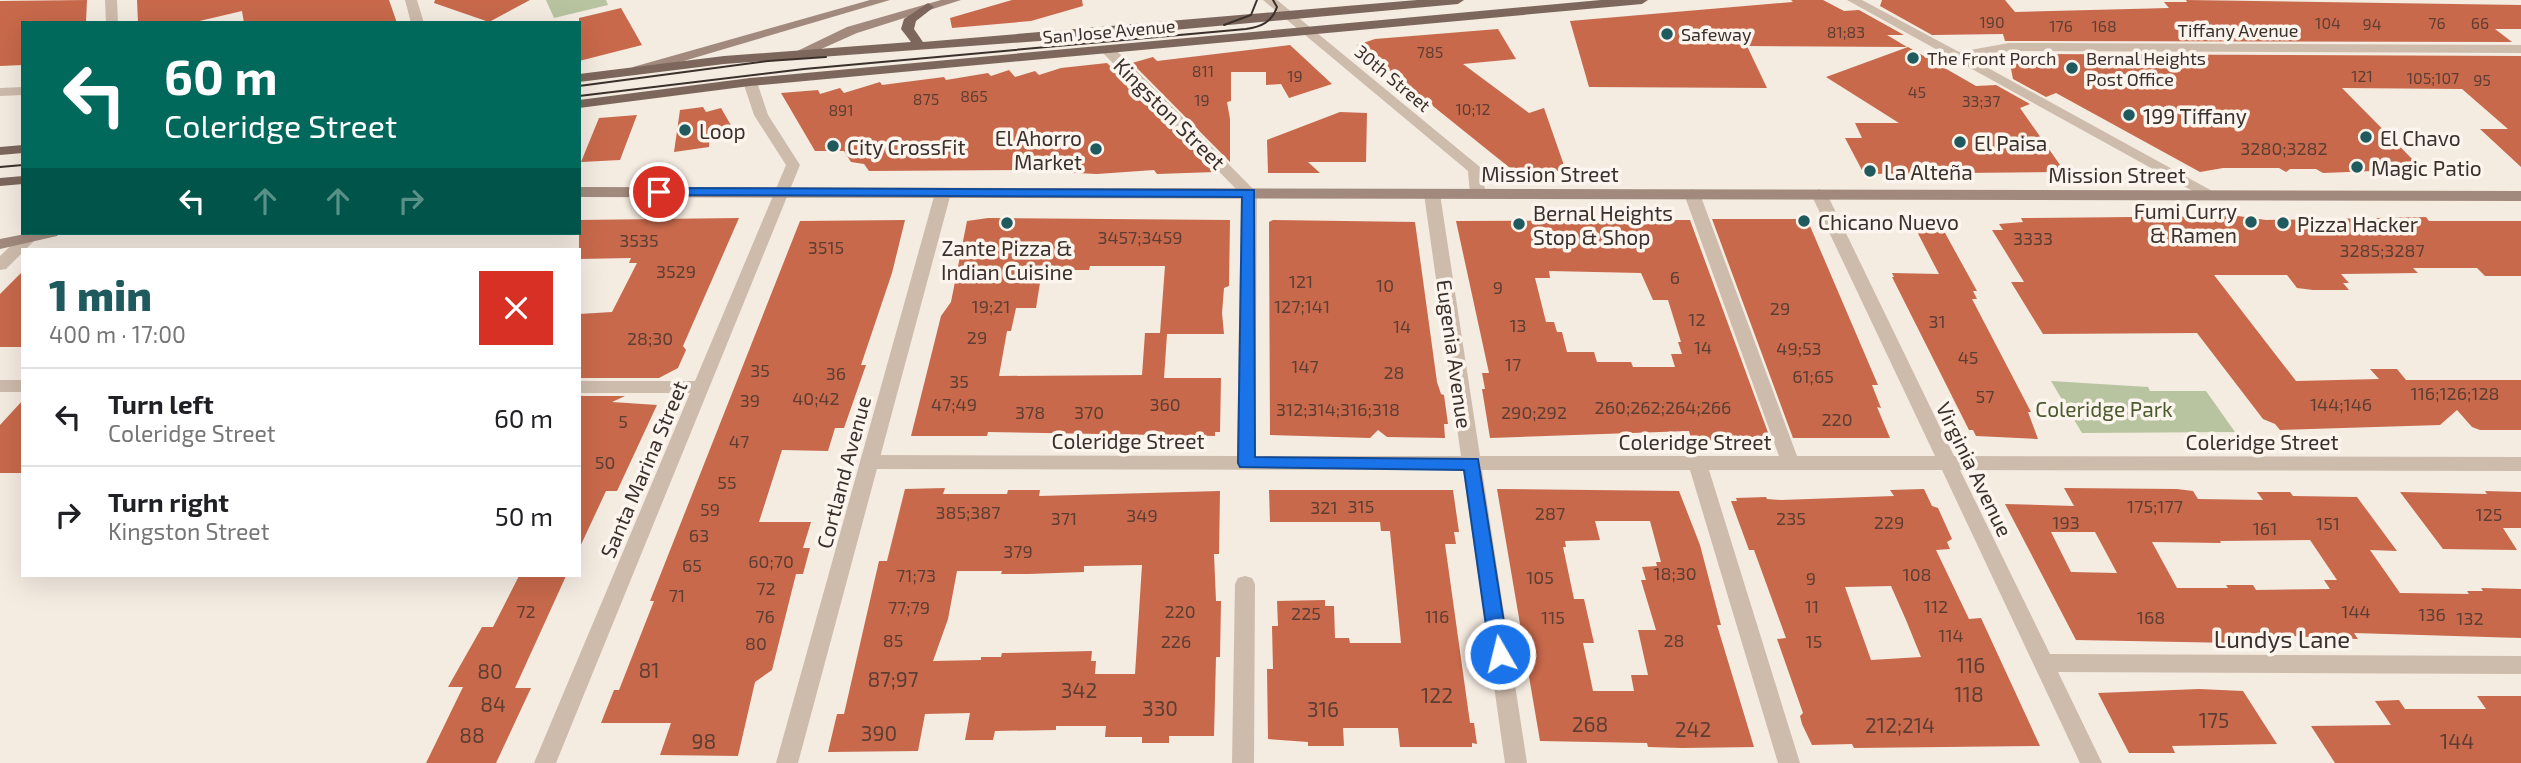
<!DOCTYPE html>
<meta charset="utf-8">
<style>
:root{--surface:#fff;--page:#f6f6f6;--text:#202124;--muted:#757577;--line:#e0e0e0;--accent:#1f5a5e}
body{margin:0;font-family:"Exo 2",sans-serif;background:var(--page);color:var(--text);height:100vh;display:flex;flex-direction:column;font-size:26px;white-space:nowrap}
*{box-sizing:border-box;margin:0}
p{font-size:23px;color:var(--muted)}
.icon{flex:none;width:38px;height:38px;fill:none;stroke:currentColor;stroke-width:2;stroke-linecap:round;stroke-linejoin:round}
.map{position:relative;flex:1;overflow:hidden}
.panel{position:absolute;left:21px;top:248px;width:560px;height:329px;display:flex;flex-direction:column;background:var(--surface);border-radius:0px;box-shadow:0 7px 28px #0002}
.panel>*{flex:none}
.top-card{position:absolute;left:21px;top:21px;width:560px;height:214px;border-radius:0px;box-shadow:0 7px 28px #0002;background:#00695c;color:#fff;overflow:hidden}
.pin{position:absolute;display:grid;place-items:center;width:60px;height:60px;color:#fff;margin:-30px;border:4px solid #fff;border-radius:50%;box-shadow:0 2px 7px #0007}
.me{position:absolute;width:77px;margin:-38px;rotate:352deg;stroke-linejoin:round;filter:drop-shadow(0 0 5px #0008)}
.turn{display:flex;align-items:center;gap:24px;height:147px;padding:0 28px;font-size:32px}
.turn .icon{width:91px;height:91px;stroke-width:2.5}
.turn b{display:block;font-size:49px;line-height:60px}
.lanes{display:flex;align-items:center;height:66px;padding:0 28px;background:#0003;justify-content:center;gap:35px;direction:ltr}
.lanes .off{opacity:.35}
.round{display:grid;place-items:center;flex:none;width:74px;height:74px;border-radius:0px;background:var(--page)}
.overview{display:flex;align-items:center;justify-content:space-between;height:119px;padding:0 28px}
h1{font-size:42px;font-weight:800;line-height:52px;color:var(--accent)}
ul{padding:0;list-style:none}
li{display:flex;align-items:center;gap:21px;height:98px;padding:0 28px;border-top:2px solid var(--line)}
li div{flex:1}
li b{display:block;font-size:26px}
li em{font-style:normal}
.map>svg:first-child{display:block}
.green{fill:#b8c4a0}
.building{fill:#c8694b;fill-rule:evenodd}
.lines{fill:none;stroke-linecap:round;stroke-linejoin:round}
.minor{fill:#cdbbac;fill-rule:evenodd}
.tertiary{fill:#cdbbac;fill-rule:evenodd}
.secondary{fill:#a18a7d;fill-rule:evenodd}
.primary{fill:#7d675c;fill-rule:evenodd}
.tram{stroke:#3b302b;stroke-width:2}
.route{fill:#1a73e8;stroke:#114b97;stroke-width:2}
.poi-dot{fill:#1f5a5e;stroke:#fbf5ee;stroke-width:2.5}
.labels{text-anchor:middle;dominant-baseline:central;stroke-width:7;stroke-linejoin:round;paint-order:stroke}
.far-number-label{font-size:16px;fill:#5e3e33}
.far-street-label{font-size:18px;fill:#3b302b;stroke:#fbf5ee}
.far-poi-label{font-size:18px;fill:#3b302b;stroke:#fbf5ee;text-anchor:start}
.number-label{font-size:18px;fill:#5e3e33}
.street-label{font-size:21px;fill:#3b302b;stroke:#fbf5ee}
.poi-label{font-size:21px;fill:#3b302b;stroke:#fbf5ee;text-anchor:start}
.park-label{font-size:21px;fill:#4a5a2e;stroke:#fbf5ee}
.near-number-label{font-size:21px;fill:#5e3e33}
.near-street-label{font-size:24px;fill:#3b302b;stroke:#fbf5ee}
</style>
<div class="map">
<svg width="2521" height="763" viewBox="0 0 2521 763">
<rect width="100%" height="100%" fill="#f4ebe1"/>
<path class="green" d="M546,0H606L608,5L554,18Z
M2051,381L2148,387L2150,391H2206L2235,432L2082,433Z"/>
<path class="building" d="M87,0L86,23H23V65L0,66V1Z
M137,0H389L397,23H244L242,11L191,23H138Z
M435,0H530L489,22L434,3Z
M1012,0H1082L1083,6L1031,21L952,28L950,18Z
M1791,0H1823L1844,11L1859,10L1904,35H1887L1907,47L1747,46L1767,88L1589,87L1570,21L1793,2Z
M1882,0H2005L2015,12L2169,8L2164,2H2187L2186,0L2521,5V29H2495L2512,42L2005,41L2003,34L1932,35L1880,6Z
M621,8L642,45L579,61V18Z
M1498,29L1516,59L1463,64L1529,113L1544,108L1566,171H1518L1510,168L1357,45L1375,39Z
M1290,45L1332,84L1289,98L1281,84L1266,85V72H1231V101L1227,102L1230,119V162L1132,63L1153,57L1157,61Z
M1908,47L1976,86L1996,85L2030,104L2020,108L2065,172L1864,174L1845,138H1862L1855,123H1899L1826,77Z
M2008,54L2521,56V167L2480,129H2508L2462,89L2342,88L2422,169L2323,173L2316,169H2290L2286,172L2279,168H2223L2200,172L2056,93L2046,97L2013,79Z
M1107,63L1215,172L1157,174L1154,170L1097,174L1019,170L869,171L864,164L851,162L844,151H815L781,93L818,90L820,94L840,88L844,93L880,82L882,85L944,77L946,80L988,73L991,76L1009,70L1015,77L1035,71L1039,75L1061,68Z
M703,107L706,112L721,108L732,127L710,133L709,147L674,152L680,110Z
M1340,112L1367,113L1366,162H1308L1320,173H1268L1267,140Z
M637,115L620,160L581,162L599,118Z
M2238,216L2266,220L2426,217L2429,221H2521V276H2485L2477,268H2413L2418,273L2341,274L2349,283H2343L2349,290H2313L2297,288L2287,275H2214L2296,381L2379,379L2370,369H2397L2406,380H2521V430H2480L2472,427L2457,410L2440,425L2280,430L2275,424L2263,419L2197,333L2043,334L2011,282H2024L1992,230H2003L1999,224L2023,222L2021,218Z
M739,218L683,346L686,350L678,368L659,378H579V314L612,312L637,263H629L631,258L579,259V220Z
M988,218L1230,220L1229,286L1224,288L1222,313L1224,334H1167L1164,378H1221L1220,432H1215V436L988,432L987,436H911L941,316L951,302L967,221ZM1090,266H1165L1160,333H1145L1142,375L999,376L1007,331H1011L1016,308H1036L1042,270H1089Z
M1712,219H1807L1878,385H1872L1881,408L1877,407L1890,438H1793Z
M905,220L892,273L861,365H866L844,428H835L828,451L782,450L759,522H811L803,548H810L803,574H796L772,670L755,682L738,756L660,755L671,723H601L614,690H619L654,601H650L800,221Z
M1273,220L1415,222L1437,382L1441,394L1444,395L1448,424H1444L1445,438L1387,437L1378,430L1370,438L1270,435L1269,222Z
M1690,220L1770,438L1692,441L1689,431L1490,438L1482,389H1485L1482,373H1489L1456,221ZM1549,271L1641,273L1653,300H1668L1681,342H1678L1682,354H1671L1675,367H1633L1631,362H1597L1594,352H1567L1562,332H1557L1554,322H1546L1535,278H1550Z
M1912,222H1939L1977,291H1973L1977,299H1972L2031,412H2028L2038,439L1976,436L1973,430H1969L1892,277H1894L1892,273L1939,274Z
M23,271V347H0V294Z
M579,396H625L612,402L657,405L617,491H606L579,549Z
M23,400V473H0V425Z
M945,488L943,494H1007L1008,490H1040L1039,496L1220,491L1219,554H1214L1216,601H1221L1220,657H1216L1214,736H1169V743H1142V737H1105L1106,726H1056V730L995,731L993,740H965L970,713L925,714L918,751L828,752L837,714H844L879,561H887L905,489ZM1142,565L1135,674H1095L1096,661H1091L1092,651L1002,653L1001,657H981V660L933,661L948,619L957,571H1002L1001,574H1028L1084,572V566Z
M2064,488L2177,489L2193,491L2198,499L2263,500L2257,492H2290L2293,496L2357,497L2397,551L2370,550L2400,593L2469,594L2467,591H2483L2481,588L2521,589V638L2354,633L2358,639L2321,638L2251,633L2235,643L2076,640L2005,504L2074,506ZM2051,532H2095L2117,573L2071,572ZM2310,540L2337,580H2324L2330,589L2256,590L2253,585H2226L2228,588H2177L2152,542L2221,543L2220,541Z
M1497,489L1679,491L1700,545L1721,625H1717L1754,747L1682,748L1648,747L1647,743L1540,741ZM1595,521H1650L1661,562H1656L1657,566L1642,567L1646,580H1641L1656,630H1638L1648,675H1631L1634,691H1593L1583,643H1594L1584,599H1574L1563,547H1566L1565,541L1600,540Z
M1924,489L1932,506L1938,508L1952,539L1947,542L1950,549L1936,550L1969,619L1981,618L2040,746L1854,748L1852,744L1812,745L1802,724L1800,716L1803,713L1777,639L1786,638L1754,550H1749L1731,501H1737L1736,498L1766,497L1767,499L1781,500L1894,496L1890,490ZM1891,586L1906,620L1921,657L1871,660L1845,587Z
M1269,490H1453L1459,532H1454L1456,544H1445L1470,723H1474L1477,744L1472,743V747H1400L1398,728H1343L1344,746H1308V742L1268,739L1267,669H1273L1272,626H1278L1277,601L1325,600V606H1334L1335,638H1349L1350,643H1401L1390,531H1381L1380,522H1270Z
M2485,491L2521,492V528H2503L2517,550L2443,549L2400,492L2487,494Z
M519,576H566L515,688H531L496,763H426L463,687H448L482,627H493Z
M2199,689L2243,691L2277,744L2172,746L2175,753H2129L2098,693Z
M2477,696H2521V763H2335L2311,726L2391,725L2375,701L2399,700L2405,709H2486Z"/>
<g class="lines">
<path class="minor" d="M105,0H117L118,23H106Z
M405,0H417L424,23H411Z
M1847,0H1862L1959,52L2009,43L2521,45V53L2009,51L1970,58L2214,192L2217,195L2214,198L2209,200Z
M1108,46L1113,47L1257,193L1255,456H1461L1424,194L1432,189L1440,194L1480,456H1779L1684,194L1692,189L1700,194L1797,456H1935L1811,194L1819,189L1827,194L1954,456L2521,457V471L1960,470L2050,654L2521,656V674L2058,672L2102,763H2080L1942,470H1709L1800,763H1778L1690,470H1482L1527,763H1505L1463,470L869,469L862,467L860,462L862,457L869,455L1237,456L1241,194L1103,53L1101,50Z
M750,78L757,82L768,115L800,165L556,763H534L690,393H579V381H695L786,165L754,115L743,82Z
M23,87V95L0,96V88Z
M28,233L34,235L36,238L34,241L6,269L0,270V256L22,235Z
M0,380H23V392H0Z
M1245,576L1252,578L1255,584L1254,763H1232L1235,584L1238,578Z"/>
<path class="tertiary" d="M1263,0H1277L1480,167L1486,194L1483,197L1478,199L1470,194L1468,171Z
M943,188L951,193L798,763H776L935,193Z"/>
<path class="secondary" d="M870,0H890L643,73H633L631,70L633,67Z
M941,0H961L857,33L801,58L796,59L789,55L847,27Z
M579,187L2521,191V201L579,197Z
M30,233H59L57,236L0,249V239Z"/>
<path class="primary" d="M1417,0H1464L1458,4L1108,36L724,64L579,82V74L724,56L911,42L901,29L904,19L928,3L934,7L916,21L914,29L923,42Z
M1601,0H1648L1642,4L750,86L579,108V100L750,78Z
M23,145V153L0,155V147Z
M23,176V184L0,186V178Z"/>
<path class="tram" d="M1224,25L1251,15L1257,0
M579,86L768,61L826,57
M579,96L804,69L1246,29C1261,27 1272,22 1277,7L1273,0
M0,167L23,165"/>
</g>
<path class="route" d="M659,188L1254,190L1255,457L1478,459L1509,654L1507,660H1493L1490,654L1464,470L1240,467L1238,463L1242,197L654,195L652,192Z"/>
<g class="poi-dot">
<circle cx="1667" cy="34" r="7"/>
<circle cx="1913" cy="58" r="7"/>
<circle cx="2072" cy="68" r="7"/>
<circle cx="2129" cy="115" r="7"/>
<circle cx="685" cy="130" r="7"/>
<circle cx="2366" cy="137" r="7"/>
<circle cx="1960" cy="142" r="7"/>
<circle cx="833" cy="146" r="7"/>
<circle cx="1096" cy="149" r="7"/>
<circle cx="2357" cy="167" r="7"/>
<circle cx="1870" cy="171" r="7"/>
<circle cx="1804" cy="221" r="7"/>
<circle cx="2251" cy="222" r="7"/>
<circle cx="1007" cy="223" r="7"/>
<circle cx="2283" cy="223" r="7"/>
<circle cx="1519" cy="224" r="7"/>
</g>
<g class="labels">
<g class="far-number-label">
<text x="1992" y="21">190</text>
<text x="2328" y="22">104</text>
<text x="2437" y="22">76</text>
<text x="2480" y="22">66</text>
<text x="2372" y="23">94</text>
<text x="2061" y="25">176</text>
<text x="2104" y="25">168</text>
<text x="1846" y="31">81;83</text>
<text x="1430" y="51">785</text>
<text x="1203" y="70">811</text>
<text x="1295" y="75">19</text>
<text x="2362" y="75">121</text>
<text x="2433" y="77">105;107</text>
<text x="2482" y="79">95</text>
<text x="1917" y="91">45</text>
<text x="974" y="95">865</text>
<text x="926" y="98">875</text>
<text x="1202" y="99">19</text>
<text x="1981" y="100">33;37</text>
<text x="1473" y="108">10;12</text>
<text x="841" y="109">891</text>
</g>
<g class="far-street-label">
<text x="2238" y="30">Tiffany Avenue</text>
<text transform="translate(1109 31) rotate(-5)">San Jose Avenue</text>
<text transform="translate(1393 78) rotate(40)">30th Street</text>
</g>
<g class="far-poi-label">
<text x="1681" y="34">Safeway</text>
<text x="1927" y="58">The Front Porch</text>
<text x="2086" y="58">Bernal Heights<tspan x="2086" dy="21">Post Office</tspan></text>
</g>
<g class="number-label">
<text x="2284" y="148">3280;3282</text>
<text x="1140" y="237">3457;3459</text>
<text x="2033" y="238">3333</text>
<text x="639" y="240">3535</text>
<text x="826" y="247">3515</text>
<text x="2382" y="250">3285;3287</text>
<text x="676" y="271">3529</text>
<text x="1675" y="277">6</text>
<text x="1301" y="281">121</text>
<text x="1385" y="285">10</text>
<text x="1498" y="287">9</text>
<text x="991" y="306">19;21</text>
<text x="1302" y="306">127;141</text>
<text x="1780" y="308">29</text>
<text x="1697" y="319">12</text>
<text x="1937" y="321">31</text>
<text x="1518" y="325">13</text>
<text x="1402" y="326">14</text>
<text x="977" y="337">29</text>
<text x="650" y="338">28;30</text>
<text x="1703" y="347">14</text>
<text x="1799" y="348">49;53</text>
<text x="1968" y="357">45</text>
<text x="1513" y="364">17</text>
<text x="1305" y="366">147</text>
<text x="760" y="370">35</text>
<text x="1394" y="372">28</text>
<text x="836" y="373">36</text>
<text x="1813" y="376">61;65</text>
<text x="959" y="381">35</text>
<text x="2455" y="393">116;126;128</text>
<text x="1985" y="396">57</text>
<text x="816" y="398">40;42</text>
<text x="750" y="400">39</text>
<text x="954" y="404">47;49</text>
<text x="1165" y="404">360</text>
<text x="2341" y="404">144;146</text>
<text x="1663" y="407">260;262;264;266</text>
<text x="1338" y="409">312;314;316;318</text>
<text x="1030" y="412">378</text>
<text x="1089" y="412">370</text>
<text x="1534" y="412">290;292</text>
<text x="1837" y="419">220</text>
<text x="623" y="421">5</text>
<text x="739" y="441">47</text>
<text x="605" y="462">50</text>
<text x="727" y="482">55</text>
<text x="1361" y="506">315</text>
<text x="2155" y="506">175;177</text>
<text x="1324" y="507">321</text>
<text x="710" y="509">59</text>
<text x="968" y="512">385;387</text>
<text x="1550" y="513">287</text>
<text x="2489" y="514">125</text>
<text x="1142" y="515">349</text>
<text x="1064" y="518">371</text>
<text x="1791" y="518">235</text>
<text x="1889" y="522">229</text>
<text x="2066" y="522">193</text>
<text x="2328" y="523">151</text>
<text x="2265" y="528">161</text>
<text x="699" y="535">63</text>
<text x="1018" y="551">379</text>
<text x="771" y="561">60;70</text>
<text x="692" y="565">65</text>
<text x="1675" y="573">18;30</text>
<text x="1917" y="574">108</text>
<text x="916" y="575">71;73</text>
<text x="1540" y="577">105</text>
<text x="1811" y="578">9</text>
<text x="766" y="588">72</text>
<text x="677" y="595">71</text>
<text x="1812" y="606">11</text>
<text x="1936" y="606">112</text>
<text x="909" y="607">77;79</text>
<text x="526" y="611">72</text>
<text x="1180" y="611">220</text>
<text x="2356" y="611">144</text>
<text x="1306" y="613">225</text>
<text x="2432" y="614">136</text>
<text x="765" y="616">76</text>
<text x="1437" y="616">116</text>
<text x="1553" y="617">115</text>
<text x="2151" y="617">168</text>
<text x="2470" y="618">132</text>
<text x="1951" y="635">114</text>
<text x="893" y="640">85</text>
<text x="1674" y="640">28</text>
<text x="1176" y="641">226</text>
<text x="1814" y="641">15</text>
<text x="756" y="643">80</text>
</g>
<g class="street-label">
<text transform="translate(1170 113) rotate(45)">Kingston Street</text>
<text x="1550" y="173">Mission Street</text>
<text x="2117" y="174">Mission Street</text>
<text transform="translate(1455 354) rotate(82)">Eugenia Avenue</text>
<text x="1128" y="440">Coleridge Street</text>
<text x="1695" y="441">Coleridge Street</text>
<text x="2262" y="441">Coleridge Street</text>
<text transform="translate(643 469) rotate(-67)">Santa Marina Street</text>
<text transform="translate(1975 469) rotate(64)">Virginia Avenue</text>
<text transform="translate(843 472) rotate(-75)">Cortland Avenue</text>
</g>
<g class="poi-label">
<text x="2143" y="115">199 Tiffany</text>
<text x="699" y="130">Loop</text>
<text x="1082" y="137" text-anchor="end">El Ahorro<tspan x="1082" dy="24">Market</tspan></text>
<text x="2380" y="137">El Chavo</text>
<text x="1974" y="142">El Paisa</text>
<text x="847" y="146">City CrossFit</text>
<text x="2371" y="167">Magic Patio</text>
<text x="1884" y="171">La Alteña</text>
<text x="2237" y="210" text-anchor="end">Fumi Curry<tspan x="2237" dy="24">&amp; Ramen</tspan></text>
<text x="1533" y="212">Bernal Heights<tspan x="1533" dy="24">Stop &amp; Shop</tspan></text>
<text x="1818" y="221">Chicano Nuevo</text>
<text x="2297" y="223">Pizza Hacker</text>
<text x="1007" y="247" text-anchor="middle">Zante Pizza &amp;<tspan x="1007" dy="24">Indian Cuisine</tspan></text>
</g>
<g class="park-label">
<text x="2104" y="408">Coleridge Park</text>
</g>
<g class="near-number-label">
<text x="1971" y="664">116</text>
<text x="649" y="669">81</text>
<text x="490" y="670">80</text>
<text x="893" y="678">87;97</text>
<text x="1079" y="689">342</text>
<text x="1969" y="693">118</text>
<text x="1437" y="694">122</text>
<text x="493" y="703">84</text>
<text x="1160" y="707">330</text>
<text x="1323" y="708">316</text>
<text x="2214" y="719">175</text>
<text x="1590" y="723">268</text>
<text x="1900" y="724">212;214</text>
<text x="1693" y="728">242</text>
<text x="879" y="732">390</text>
<text x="472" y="734">88</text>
<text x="704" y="740">98</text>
<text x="2457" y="740">144</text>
</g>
<g class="near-street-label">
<text x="2282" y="638">Lundys Lane</text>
</g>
</g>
</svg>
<div class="pin" style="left:659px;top:192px;background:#d93025"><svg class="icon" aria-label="arrive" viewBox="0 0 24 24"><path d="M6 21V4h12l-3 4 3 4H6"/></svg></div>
<svg class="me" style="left:1500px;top:654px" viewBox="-20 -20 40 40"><circle r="17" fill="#1a73e8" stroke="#fff" stroke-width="3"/><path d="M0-11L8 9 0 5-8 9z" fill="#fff"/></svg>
<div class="top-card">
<div class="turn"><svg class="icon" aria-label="left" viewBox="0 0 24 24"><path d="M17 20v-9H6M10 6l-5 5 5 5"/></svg><div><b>60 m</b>Coleridge Street</div></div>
<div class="lanes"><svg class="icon" aria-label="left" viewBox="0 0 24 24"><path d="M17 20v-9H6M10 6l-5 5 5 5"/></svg><svg class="icon off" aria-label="ahead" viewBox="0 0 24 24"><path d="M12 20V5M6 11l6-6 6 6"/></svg><svg class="icon off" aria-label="ahead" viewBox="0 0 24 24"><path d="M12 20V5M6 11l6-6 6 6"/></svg><svg class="icon off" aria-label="right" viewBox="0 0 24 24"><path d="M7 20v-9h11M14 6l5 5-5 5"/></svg></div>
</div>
<section class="panel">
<div class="overview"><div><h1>1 min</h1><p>400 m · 17:00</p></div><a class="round" style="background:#d93025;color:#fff"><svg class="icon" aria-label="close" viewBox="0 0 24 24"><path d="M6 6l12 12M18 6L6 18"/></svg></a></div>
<ul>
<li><svg class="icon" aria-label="left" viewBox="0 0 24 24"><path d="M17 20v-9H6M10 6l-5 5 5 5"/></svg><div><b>Turn left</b><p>Coleridge Street</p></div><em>60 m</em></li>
<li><svg class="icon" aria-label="right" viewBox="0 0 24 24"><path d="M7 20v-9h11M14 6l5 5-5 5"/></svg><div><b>Turn right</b><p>Kingston Street</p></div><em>50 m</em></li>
</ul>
</section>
</div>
